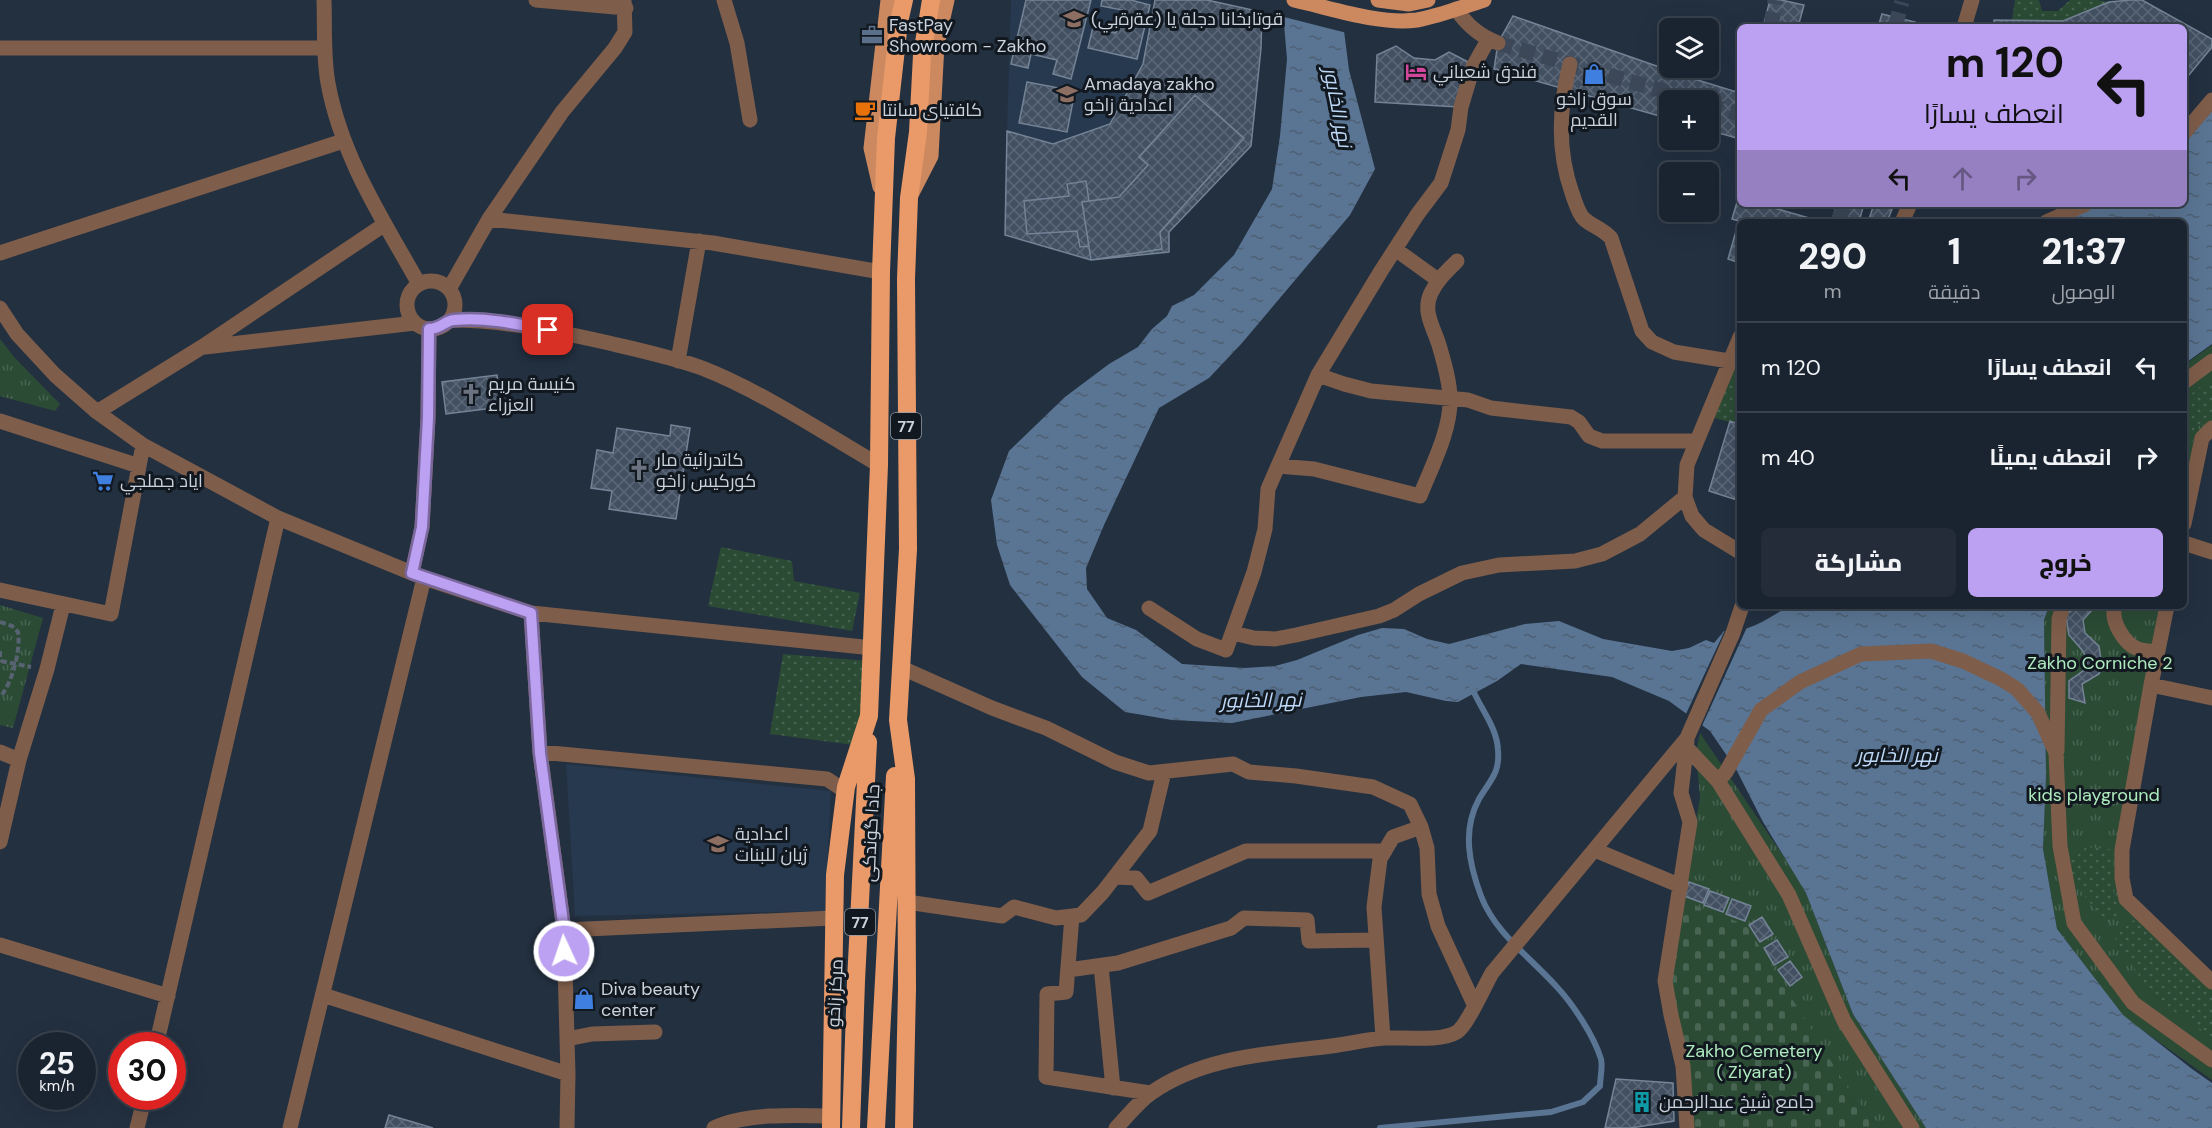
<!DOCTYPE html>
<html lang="ar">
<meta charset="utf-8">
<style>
:root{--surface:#1a2430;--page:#232c38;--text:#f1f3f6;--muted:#9fa4ab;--line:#38414c;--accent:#bca0f2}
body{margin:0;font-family:"DM Sans",Cairo,sans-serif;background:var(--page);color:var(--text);direction:rtl;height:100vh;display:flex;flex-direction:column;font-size:22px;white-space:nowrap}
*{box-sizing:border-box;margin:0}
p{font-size:20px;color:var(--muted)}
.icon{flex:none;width:33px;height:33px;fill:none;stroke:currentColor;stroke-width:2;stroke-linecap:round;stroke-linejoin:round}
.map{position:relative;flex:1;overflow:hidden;direction:ltr}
.side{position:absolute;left:1737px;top:219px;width:450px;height:390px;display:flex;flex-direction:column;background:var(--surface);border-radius:9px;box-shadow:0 6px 24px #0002,0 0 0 2px var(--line);direction:rtl}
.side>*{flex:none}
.top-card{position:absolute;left:1737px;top:24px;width:450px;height:183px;border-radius:9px;box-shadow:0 6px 24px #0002,0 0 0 2px var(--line);direction:rtl;background:#bca0f2;color:#111;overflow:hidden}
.controls{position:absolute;left:1659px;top:18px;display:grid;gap:12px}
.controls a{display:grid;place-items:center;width:60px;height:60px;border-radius:9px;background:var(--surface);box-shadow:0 6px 24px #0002,0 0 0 2px var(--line);font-size:30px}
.speed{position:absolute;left:18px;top:1032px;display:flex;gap:12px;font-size:30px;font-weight:700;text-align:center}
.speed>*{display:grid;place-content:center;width:78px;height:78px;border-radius:50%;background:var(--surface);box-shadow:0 6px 24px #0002,0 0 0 2px var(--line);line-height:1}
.speed small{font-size:15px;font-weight:400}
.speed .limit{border:9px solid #d22;background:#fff;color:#111}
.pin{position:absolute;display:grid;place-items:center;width:51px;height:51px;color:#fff;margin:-26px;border-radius:12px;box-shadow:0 3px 9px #0006}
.me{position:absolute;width:66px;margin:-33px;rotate:357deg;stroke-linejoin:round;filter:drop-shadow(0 0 4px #0008)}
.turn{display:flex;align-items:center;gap:21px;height:126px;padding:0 24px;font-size:27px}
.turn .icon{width:78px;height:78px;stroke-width:2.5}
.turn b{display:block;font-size:42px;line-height:51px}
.lanes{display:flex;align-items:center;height:57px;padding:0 24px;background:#0003;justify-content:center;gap:30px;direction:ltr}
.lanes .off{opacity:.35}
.eta{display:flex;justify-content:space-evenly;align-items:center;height:102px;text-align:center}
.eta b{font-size:36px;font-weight:800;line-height:42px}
.action{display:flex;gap:12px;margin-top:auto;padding:12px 24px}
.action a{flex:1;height:69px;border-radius:9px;background:var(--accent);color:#111;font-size:24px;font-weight:800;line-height:69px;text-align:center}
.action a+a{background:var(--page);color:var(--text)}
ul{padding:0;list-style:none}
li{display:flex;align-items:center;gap:18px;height:90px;padding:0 24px;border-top:2px solid var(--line)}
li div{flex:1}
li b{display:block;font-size:22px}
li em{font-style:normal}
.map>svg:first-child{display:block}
.built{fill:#27394e}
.grass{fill:url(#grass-tufts)}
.cemetery{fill:url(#cemetery-stones)}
.garden{fill:url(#garden-dots)}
.water{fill:url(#water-ripples)}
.pier{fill:#233040}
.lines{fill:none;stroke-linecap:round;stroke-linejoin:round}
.stream{stroke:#5a7593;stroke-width:6}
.building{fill:url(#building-cross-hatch);stroke:#748396;stroke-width:1.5}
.minor-tunnel{stroke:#3c4858;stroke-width:15;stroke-dasharray:15 8;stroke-linecap:butt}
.path{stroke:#576371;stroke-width:4;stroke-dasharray:6 3;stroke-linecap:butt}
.minor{stroke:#7e5d4a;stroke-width:15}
.major{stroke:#cc8960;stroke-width:15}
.highway{stroke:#ea9a68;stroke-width:18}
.route-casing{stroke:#7a689d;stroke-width:15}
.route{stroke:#bca0f2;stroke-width:10}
.labels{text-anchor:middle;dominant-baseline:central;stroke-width:6;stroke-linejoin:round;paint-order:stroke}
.shield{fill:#12181f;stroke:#939aa4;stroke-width:1.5}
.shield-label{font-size:16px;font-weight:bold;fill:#cad2dd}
.poi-label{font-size:18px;fill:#cad2dd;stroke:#12181f;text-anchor:start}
.park-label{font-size:18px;fill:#aeebbe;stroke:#12181f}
.street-label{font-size:18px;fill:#cad2dd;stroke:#12181f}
.water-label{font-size:20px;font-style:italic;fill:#bed9f8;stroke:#12181f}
</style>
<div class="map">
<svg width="2212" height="1128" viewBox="0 0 2212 1128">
<defs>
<pattern id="grass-tufts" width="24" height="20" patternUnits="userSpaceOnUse" patternTransform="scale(1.5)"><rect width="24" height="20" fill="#2b4b35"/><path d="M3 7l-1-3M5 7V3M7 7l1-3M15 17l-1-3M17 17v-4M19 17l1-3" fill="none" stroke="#486452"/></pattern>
<pattern id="cemetery-stones" width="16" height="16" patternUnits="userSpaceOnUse" patternTransform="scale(1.5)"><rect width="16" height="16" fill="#2b4b35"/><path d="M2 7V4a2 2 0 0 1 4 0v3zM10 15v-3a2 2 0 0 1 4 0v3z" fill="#486452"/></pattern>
<pattern id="garden-dots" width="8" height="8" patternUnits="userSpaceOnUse" patternTransform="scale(1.5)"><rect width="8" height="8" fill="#2b4b35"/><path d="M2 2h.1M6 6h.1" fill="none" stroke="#486452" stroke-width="1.8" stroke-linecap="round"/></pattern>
<pattern id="water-ripples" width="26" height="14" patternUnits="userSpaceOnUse" patternTransform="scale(1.5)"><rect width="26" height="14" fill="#5a7593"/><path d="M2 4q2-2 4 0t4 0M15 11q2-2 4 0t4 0" fill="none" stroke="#4e5f73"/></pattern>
<pattern id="building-cross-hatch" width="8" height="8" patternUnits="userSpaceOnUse" patternTransform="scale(1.5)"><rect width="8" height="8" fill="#425062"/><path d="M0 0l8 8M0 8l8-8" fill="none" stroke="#5c6878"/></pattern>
</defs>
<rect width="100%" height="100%" fill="#233040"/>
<path class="built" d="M1011,0H1151L1143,64L1110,124L1053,144L1007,131Z
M566,764L831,791L825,911L575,916Z"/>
<path class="grass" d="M0,339L15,358L60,404L55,411L0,396Z
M2212,345V428L2184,524V365Z
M0,605L43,618L13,728L0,725Z
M2049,606H2167L2122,850L2126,899L2212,980V1080L2124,1017L2057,929L2043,849L2046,772L2044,620Z
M1700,733L1803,885L1853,1014L1926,1128H1879L1852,1095L1681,900L1700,798L1696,752Z"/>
<path class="cemetery" d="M1681,900L1746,925L1852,1095L1879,1128H1691L1667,968Z"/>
<path class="garden" d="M2015,0H2039L2042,11H2058L2070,0H2097L2109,2L2063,21L2012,20Z
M1740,348V425L1711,417Z
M2212,377V411L2194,430L2188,472L2184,463V400Z
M721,547L792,561L794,581L860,593L852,631L708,606Z
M783,654L868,661L864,716L854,745L770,734Z
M2086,847L2115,850L2111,884L2121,912L2106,924L2064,868Z
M2135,919L2212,994V1037L2152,996L2114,937Z"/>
<path class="water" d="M1282,0L1344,31L1349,70L1375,169L1350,215L1242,343L1209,378L1159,408L1104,525L1086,568L1087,589L1107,618L1136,630L1182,664L1245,668L1275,666L1297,660L1358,635L1382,628L1404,629L1427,639L1449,644L1525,624L1559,621L1603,639L1672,651L1689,648L1706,640L1714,643L1724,631C1745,635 1771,617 1789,606H2049L2044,620L2046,775L2043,849L2057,929L2123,1015L2192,1069L2212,1083V1128H1926L1853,1014L1806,893L1763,822L1736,769L1710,731L1669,701L1612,677L1521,664L1497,681L1458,702L1446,701L1406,692L1361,697L1232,723L1172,720L1125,712L1082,677L1010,585L997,545L991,500L1009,451L1065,397L1109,364L1138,347L1152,329L1167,316L1172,306L1194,295L1234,255L1272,189L1280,136L1287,59Z
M2212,111V344L2184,364V222H2062L2096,204H2184V144Z"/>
<path class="pier" d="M1279,0H1348L1347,33L1280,16Z
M1746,625H1748L1701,728L1685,716L1726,628L1733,630Z"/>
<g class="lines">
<path class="stream" d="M1380,1128L1551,1112L1583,1102L1600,1086C1600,1078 1603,1067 1601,1059C1594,1036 1573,1004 1556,986C1530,957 1495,933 1481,896C1469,864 1462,830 1479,799C1490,780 1500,774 1498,750C1497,727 1480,708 1472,688"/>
</g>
<path class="building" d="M1026,0H1091L1071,79L1053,74L1057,60L1031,54L1028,68L1011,64Z
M1102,0H1131L1150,5L1137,59L1088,48L1093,27L1116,33L1122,10L1101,6Z
M1155,0H1207L1262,12L1261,48L1251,146L1169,232V252L1091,260L1005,235L1007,131L1053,144L1110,124L1143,64Z
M1770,0H1781L1804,5L1798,27H1763Z
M2130,0H2142L2212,39V47L2184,81V27H1994V20L2063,21L2109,2Z
M1882,14L1915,22L1913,27H1878Z
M1513,16L1691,78L1740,93V139L1708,130V100H1670V119L1494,69L1498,43Z
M1396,46L1414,58L1435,60L1449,52L1470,63L1458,107L1375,102L1377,55Z
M1027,82L1075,91L1067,132L1019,123Z
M1195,95L1244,138L1160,232L1162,249L1091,260L1082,202L1119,197L1148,165L1139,157Z
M1086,181L1089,201L1082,202L1089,246L1080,247L1077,231L1027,234L1024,201L1069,196L1067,184Z
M1740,192V204H1760L1823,222H1740V263L1728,259L1739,221L1732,219Z
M1837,204H1864L1859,222L1832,220Z
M1874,204H1894L1887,222H1868Z
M497,375L501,407L446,414L442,382Z
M1730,421L1740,425V501L1709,491Z
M671,425L690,428L676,519L609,509L612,491L591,488L597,450L613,453L617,428L670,436Z
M2077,607L2092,610L2083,620L2085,633L2099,646L2102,667L2099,674L2082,684L2085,703L2069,698V681L2087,668V659L2082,650L2069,635L2067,624L2066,614Z
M1689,882L1709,889L1703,903L1684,896Z
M1710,891L1729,898L1723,912L1704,905Z
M1732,899L1751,906L1745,921L1726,914Z
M1762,917L1773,934L1760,942L1749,925Z
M1777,940L1788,957L1774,965L1764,948Z
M1790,961L1802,977L1790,986L1778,970Z
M1616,1079L1673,1083L1674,1121L1631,1128H1605Z
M389,1115L433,1128H385Z"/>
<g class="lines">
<path class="minor-tunnel" d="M1771,27L1775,0
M1895,27L1902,2
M1498,43L1694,100
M1708,105L1740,114
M1838,222L1845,204"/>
<path class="path" d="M0,622L12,626L18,632C21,650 12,684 0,697
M0,651V662
M1,661L31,667"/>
<path class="minor" d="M324,0C325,27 323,56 328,83C341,156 383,220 419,284
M536,0L626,8
M724,0L737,43L750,120
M1456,9C1467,25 1479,36 1498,43
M1964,27L1972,0
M0,48H325
M1570,64C1559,108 1557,150 1572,193C1575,201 1578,213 1584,219C1592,226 1603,229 1611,238L1642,331L1652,342L1674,352L1729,361
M2184,133L2212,100
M489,219L713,243L881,272
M1902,222L1910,204
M2046,222L2086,204
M1395,249L1438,280
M0,253L343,141
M407 305a24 24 0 1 1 48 0a24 24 0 1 1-48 0Z
M449,289L489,219L562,112L615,48L625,32L624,0
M0,308L17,334L55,375L97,412L143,445L278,518L424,578L531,613L873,648
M451,320C502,320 550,330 600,341C634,349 669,356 702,368C761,391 824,433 879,465
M1740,337L1687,465L1685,497L1692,516L1704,530L1740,552
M205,347L415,323
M678,361L699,241
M1318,375L1344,384L1371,391L1468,400L1491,408L1571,417L1579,422L1589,436L1602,441H1697
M2184,382L2212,361
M97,412L202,347L385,224
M0,421L139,466
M1278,466L1314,469L1420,496C1431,468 1451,430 1450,399C1450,382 1444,362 1439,345C1434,328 1422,312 1431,293C1437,280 1447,271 1457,261
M2184,524L2202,438L2212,428
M2184,543L2212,552
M412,573L422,527L428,418L429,329
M0,590L111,614L143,445
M2115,606C2110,620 2124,644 2138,649C2144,651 2151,651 2157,652
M2167,606L2151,685L2122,850V878L2126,899L2212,982
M1149,608L1197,639L1226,650L1254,572L1265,529L1268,489L1278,466L1318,375L1381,271L1417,215L1441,183L1458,130L1461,107L1473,67L1488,40
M531,613L540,752L564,930L568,1074L567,1128
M1233,633L1254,638L1275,639L1296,635L1379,616L1394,610L1419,594L1462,573L1499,565L1575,561L1602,554L1640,534L1685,497
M902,668L992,708L1046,728L1115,762L1149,773L1233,764L1249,772L1296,776L1373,787L1410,804L1421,827L1427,848L1429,894L1438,926L1474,1004
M2151,685L2212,698
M1687,741L1681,793L1690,822L1665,981L1671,1015L1683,1066L1687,1128
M1686,747L1718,781L1726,772L1761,710L1800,682L1861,654L1931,651L1963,661L2001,679L2017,689L2038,713L2056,753L2060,846L2074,923L2133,1003L2212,1060
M2057,751L2059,619L2063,606
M0,752L19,760
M540,752L827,779L845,791
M1718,781L1789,895L1844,1021L1912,1128
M0,842L19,760L47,669L63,605
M1595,850L1681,886
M1115,877L1136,878L1148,893L1246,851H1385
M907,902L1002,916L1014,907L1056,918L1081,915L1103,892L1150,831L1164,772
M1072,916L1066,992L1047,994L1046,1077L1150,1093
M564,930L833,918
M0,945L168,996
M1101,966L1113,1088
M1068,970L1118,963L1231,928L1244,918L1307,920L1309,941L1376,940
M323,995L568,1074
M1383,1038L1374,907L1380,859L1393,837L1421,827
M567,1039L592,1034L655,1032
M156,1046L278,518
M137,1128L145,1096
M290,1128L424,578
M714,1128C744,1113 798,1115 831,1116
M1116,1128C1127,1117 1138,1102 1151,1093C1204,1056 1269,1054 1331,1046C1349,1044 1367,1039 1385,1038C1404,1037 1441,1042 1457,1032C1467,1026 1485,985 1492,973L1687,738L1733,633L1742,606"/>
<path class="major" d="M1294,0C1331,8 1379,25 1417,20C1440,16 1462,7 1484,0
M1378,0L1409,4L1428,0
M880,187L871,148L888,0
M912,193L931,156L937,44L947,0"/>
<path class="highway" d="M831,1128L835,875L846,787L869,716L879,465L881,272L886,138L899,22L904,0
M851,1128L856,981L868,742
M876,1128L895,776
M904,1128L907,989L906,779L898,720L908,549L906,279L909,198L918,132L922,55L931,0"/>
</g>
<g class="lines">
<defs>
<path id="route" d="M548,330C518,324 485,317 454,320C446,320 441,329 429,329L428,418L422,527L412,573L531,613L540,753L564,930V951"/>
</defs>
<use href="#route" class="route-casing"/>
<use href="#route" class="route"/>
</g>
<defs>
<symbol id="school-bare" viewBox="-9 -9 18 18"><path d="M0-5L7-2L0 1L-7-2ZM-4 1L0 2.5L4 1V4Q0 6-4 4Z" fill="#8d6e63" stroke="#12181f" stroke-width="2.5" paint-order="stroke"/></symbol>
<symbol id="office-bare" viewBox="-9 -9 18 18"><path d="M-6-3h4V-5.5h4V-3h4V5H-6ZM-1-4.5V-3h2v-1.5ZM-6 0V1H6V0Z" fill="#5c6f8a" stroke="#12181f" stroke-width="2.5" paint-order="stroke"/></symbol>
<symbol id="hotel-bare" viewBox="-9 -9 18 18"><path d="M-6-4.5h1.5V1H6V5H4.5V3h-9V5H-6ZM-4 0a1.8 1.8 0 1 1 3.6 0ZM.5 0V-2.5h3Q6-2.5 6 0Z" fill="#d1479c" stroke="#12181f" stroke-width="2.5" paint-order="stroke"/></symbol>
<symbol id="shop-bare" viewBox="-9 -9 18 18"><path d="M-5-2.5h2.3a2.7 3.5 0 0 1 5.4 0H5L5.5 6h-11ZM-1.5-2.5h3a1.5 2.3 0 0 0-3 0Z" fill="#3f7fe0" stroke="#12181f" stroke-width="2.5" paint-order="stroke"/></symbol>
<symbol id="cafe-bare" viewBox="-9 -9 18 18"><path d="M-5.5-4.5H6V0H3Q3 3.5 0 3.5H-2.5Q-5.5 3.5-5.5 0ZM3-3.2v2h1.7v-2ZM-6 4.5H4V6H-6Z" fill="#e8710a" stroke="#12181f" stroke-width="2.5" paint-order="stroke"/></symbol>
<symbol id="church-bare" viewBox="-9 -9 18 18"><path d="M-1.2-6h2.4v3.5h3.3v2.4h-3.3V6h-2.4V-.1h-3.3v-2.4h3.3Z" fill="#6b7280" stroke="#12181f" stroke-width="2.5" paint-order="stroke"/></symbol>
<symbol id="supermarket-bare" viewBox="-9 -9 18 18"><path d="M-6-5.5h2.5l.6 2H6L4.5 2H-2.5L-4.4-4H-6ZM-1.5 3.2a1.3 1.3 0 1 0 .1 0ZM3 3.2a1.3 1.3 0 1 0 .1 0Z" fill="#3f7fe0" stroke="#12181f" stroke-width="2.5" paint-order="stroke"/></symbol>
<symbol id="building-bare" viewBox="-9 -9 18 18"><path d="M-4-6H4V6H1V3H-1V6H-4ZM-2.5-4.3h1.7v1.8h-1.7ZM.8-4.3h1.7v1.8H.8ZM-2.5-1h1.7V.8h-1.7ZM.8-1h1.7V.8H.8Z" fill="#0f9aa8" stroke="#12181f" stroke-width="2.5" paint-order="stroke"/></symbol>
</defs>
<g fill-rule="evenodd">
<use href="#school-bare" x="1059" y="4" width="30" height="30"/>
<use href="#office-bare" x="857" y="20" width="30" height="30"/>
<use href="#hotel-bare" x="1401" y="57" width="30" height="30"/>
<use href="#shop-bare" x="1579" y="59" width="30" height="30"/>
<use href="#school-bare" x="1052" y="79" width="30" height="30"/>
<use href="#cafe-bare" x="850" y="95" width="30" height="30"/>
<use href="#church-bare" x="456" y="379" width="30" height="30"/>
<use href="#church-bare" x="624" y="455" width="30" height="30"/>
<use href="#supermarket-bare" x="88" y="466" width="30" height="30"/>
<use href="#school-bare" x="703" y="829" width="30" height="30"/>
<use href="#shop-bare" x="569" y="984" width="30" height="30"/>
<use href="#building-bare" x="1627" y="1087" width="30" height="30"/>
</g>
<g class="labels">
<g class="shield">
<rect x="891" y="413" width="30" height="26" rx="4.5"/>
<rect x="845" y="909" width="30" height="26" rx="4.5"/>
</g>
<g class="shield-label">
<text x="906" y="426">77</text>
<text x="860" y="922">77</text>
</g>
<g class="poi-label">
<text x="1091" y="19">قوتابخانا دجلة يا (عةرةبي)</text>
<text x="889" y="25">FastPay<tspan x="889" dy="21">Showroom - Zakho</tspan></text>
<text x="1433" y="72">فندق شعباني</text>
<text x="1084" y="84">Amadaya zakho<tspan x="1084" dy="21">اعدادية زاخو</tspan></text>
<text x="1594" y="99" text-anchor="middle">سوق زاخو<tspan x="1594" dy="21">القديم</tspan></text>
<text x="882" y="110">کافتیای سانتا</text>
<text x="488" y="384">كنيسة مريم<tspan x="488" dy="21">العزراء</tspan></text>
<text x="656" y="460">كاتدرائية مار<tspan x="656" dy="21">كوركيس زاخو</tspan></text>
<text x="120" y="481">اياد جملجي</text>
<text x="735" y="834">اعدادية<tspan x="735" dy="21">ژیان للبنات</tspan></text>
<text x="601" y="989">Diva beauty<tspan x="601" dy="21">center</tspan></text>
<text x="1659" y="1102">جامع شيخ عبدالرحمن</text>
</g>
<g class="park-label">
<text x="2100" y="663">Zakho Corniche 2</text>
<text x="2094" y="795">kids playground</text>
<text x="1754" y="1051">Zakho Cemetery<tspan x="1754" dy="21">( Ziyarat)</tspan></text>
</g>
<g class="street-label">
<text transform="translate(871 833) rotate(-87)">جادا گوندکی</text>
<text transform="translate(835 993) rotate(-87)">مركز زاخو</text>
</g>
<g class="water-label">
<text transform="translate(1338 107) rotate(79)">نهر الخابور</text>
<text transform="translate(1261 700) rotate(-1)">نهر الخابور</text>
<text x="1897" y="755">نهر الخابور</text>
</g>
</g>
</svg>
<div class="controls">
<a><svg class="icon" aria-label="layers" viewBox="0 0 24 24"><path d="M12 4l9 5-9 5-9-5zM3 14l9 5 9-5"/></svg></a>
<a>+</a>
<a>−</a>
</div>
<div class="speed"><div>25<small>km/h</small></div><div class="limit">30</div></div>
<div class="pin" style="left:548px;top:330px;background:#d93025"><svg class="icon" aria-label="arrive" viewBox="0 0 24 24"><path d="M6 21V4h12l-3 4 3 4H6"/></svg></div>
<svg class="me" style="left:564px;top:951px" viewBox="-20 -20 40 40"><circle r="17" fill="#bca0f2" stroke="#fff" stroke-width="3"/><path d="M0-11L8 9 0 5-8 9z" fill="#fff"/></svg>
<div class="top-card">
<div class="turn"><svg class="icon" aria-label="left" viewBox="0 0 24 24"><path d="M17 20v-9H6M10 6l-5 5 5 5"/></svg><div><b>120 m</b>انعطف يسارًا</div></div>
<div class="lanes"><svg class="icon" aria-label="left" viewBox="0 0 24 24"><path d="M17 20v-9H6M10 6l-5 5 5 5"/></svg><svg class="icon off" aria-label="ahead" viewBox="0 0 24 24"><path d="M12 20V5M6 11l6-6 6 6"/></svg><svg class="icon off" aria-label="right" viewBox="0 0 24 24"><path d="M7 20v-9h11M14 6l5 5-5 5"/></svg></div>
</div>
<section class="side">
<div class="eta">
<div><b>21:37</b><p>الوصول</p></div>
<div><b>1</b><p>دقيقة</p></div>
<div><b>290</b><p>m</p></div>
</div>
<ul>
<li><svg class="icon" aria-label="left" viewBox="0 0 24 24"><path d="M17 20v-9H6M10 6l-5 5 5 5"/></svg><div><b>انعطف يسارًا</b></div><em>120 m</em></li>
<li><svg class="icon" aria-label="right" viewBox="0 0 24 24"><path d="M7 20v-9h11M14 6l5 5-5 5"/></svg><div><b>انعطف يمينًا</b></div><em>40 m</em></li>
</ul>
<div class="action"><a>خروج</a><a>مشاركة</a></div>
</section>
</div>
